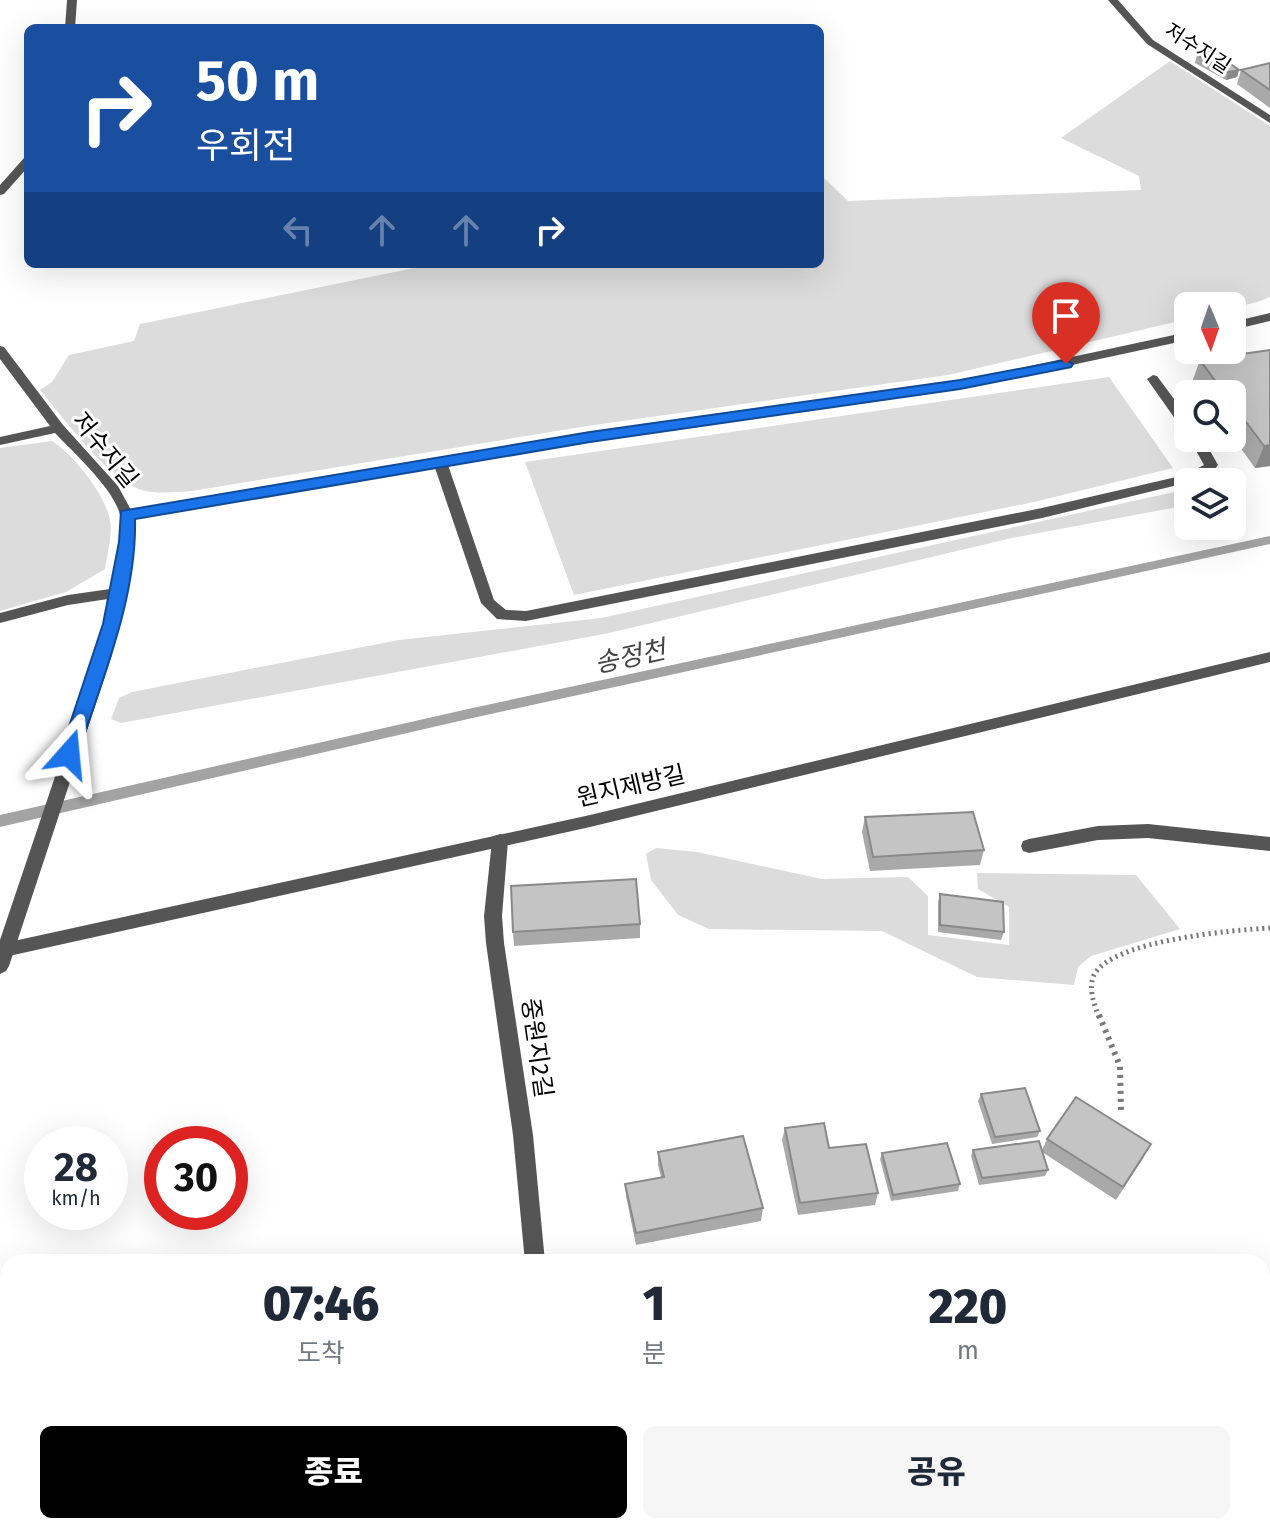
<!DOCTYPE html>
<html lang="ko">
<meta charset="utf-8">
<style>
:root{--surface:#fff;--page:#f6f6f7;--text:#1f2937;--muted:#747a83;--accent:#000}
body{margin:0;font-family:"Fira Sans","Noto Sans KR",sans-serif;background:var(--page);color:var(--text);height:100vh;display:flex;flex-direction:column;font-size:30px;white-space:nowrap}
*{box-sizing:border-box;margin:0}
p{font-size:26px;color:var(--muted)}
.icon{flex:none;width:44px;height:44px;fill:none;stroke:currentColor;stroke-width:2;stroke-linecap:round;stroke-linejoin:round}
.map{position:relative;flex:1;overflow:hidden}
.side{position:absolute;left:0px;top:1254px;width:1270px;height:280px;display:flex;flex-direction:column;background:var(--surface);border-radius:24px 24px 0 0;box-shadow:0 8px 32px #0002}
.side>*{flex:none}
.guide{position:absolute;left:24px;top:24px;width:800px;height:244px;border-radius:12px;box-shadow:0 8px 32px #0002;background:#1a4fa0;color:#fff;overflow:hidden}
.needle{width:52px;rotate:178deg}
.fabs{position:absolute;left:1174px;top:292px;display:grid;gap:16px}
.fabs a{display:grid;place-items:center;width:72px;height:72px;border-radius:12px;background:var(--surface);box-shadow:0 8px 32px #0002;font-size:40px}
.speed{position:absolute;left:24px;top:1126px;display:flex;gap:16px;font-size:40px;font-weight:700;text-align:center}
.speed>*{display:grid;place-content:center;width:104px;height:104px;border-radius:50%;background:var(--surface);box-shadow:0 8px 32px #0002;line-height:1}
.speed small{font-size:20px;font-weight:400}
.speed .limit{border:12px solid #d22;background:#fff;color:#111}
.pin{position:absolute;display:grid;place-items:center;width:68px;height:68px;color:#fff;margin:-82px -34px;border-radius:50% 50% 50% 0;rotate:-45deg;box-shadow:0 0 8px #0007}
.pin .icon{rotate:45deg}
.me{position:absolute;width:88px;margin:-44px;rotate:18deg;stroke-linejoin:round;filter:drop-shadow(0 0 6px #0008)}
.turn{display:flex;align-items:center;gap:28px;height:168px;padding:0 40px;font-size:36px}
.turn .icon{width:104px;height:104px;stroke-width:2.5}
.turn b{display:block;font-size:56px;line-height:68px}
.lanes{display:flex;align-items:center;height:76px;padding:0 40px;background:#0003;justify-content:center;gap:40px;direction:ltr}
.lanes .off{opacity:.35}
.eta{display:flex;justify-content:space-evenly;align-items:center;height:136px;text-align:center}
.eta b{font-size:48px;font-weight:800;line-height:56px}
.button{display:flex;gap:16px;margin-top:auto;padding:16px 40px}
.button a{flex:1;height:92px;border-radius:12px;background:var(--accent);color:#fff;font-size:32px;font-weight:800;line-height:92px;text-align:center}
.button a+a{background:var(--page);color:var(--text)}
.map>svg:first-child{display:block}
.green{fill:#dcdcdc}
.lines{fill:none;stroke-linecap:round;stroke-linejoin:round}
.stream{fill:#a3a3a3;fill-rule:evenodd}
.path-far1{stroke:#777;stroke-width:5;stroke-dasharray:2 4;stroke-linecap:butt}
.path{stroke:#777;stroke-width:6;stroke-dasharray:3 5;stroke-linecap:butt}
.service{fill:#555;fill-rule:evenodd}
.minor{fill:#555;fill-rule:evenodd}
.tertiary{fill:#555;fill-rule:evenodd}
.wall{fill:#a9a9a9}
.shaded-wall{fill:#898989}
.building{fill:#c4c4c4;stroke:#898989;stroke-width:2}
.route{fill:#1a73e8;stroke:#114b97;stroke-width:2}
.labels{text-anchor:middle;dominant-baseline:central;stroke-width:6;stroke-linejoin:round;paint-order:stroke}
.far-street-label{font-size:20px;fill:#000;stroke:#fff}
.street-label{font-size:24px;fill:#000;stroke:#fff}
.water-label{font-size:26px;font-style:italic;fill:#444;stroke:#fff}
</style>
<div class="map">
<svg width="1270" height="1534" viewBox="0 0 1270 1534">
<rect width="100%" height="100%" fill="#fff"/>
<path class="green" d="M1170,61L1270,126V297C1242,310 1218,306 1188,306V319L948,375L587,426L192,491C173,492 147,496 131,485C95,463 67,422 40,390L52,382L69,355L134,341L140,324L433,264H820V174L848,201L1141,190L1139,176L1061,138Z
M1109,377L1173,468L1034,502L574,595L525,462Z
M52,441C73,454 105,494 110,520C113,533 107,555 105,569L66,592L0,611V448Z
M1188,489V505L1012,538L609,633L121,723L111,719L119,698L132,692L399,640L601,618Z
M656,848L697,852L822,879L908,877L928,896V935L1009,945V907L978,889L977,873L1136,875L1180,929L1091,956L1078,967L1074,985L977,977L882,931L709,929L678,915L651,880L646,854Z"/>
<g class="lines">
<path class="stream" d="M1270,536V544L468,719L0,827V815L468,709Z"/>
<path class="path-far1" d="M1099,1017C1094,1004 1088,989 1094,975C1112,940 1234,930 1270,928"/>
<path class="path" d="M1099,1015L1120,1066L1121,1110"/>
<path class="service" d="M1153,375L1157,376L1188,418V431L1183,430L1147,379Z
M1189,438H1203L1218,465L1211,474L1194,481L1042,518L526,621L497,619L481,603L433,462L440,458L447,462L494,600L506,610L526,611L1042,508L1185,475L1204,465Z
M1148,824L1270,837V851L1148,838L1098,840L1029,853L1023,851L1021,846L1023,841L1029,839L1098,826Z
M8,1484V1509L0,1512V1487Z"/>
<path class="minor" d="M67,0H77L75,28H65Z
M1108,0H1118L1153,40L1270,115V123L1147,44Z
M28,157V167L4,194L0,195V185L24,158Z
M1270,313V321L1232,330V322Z
M1188,332V340L960,389L590,441L134,518V542L112,655L9,966L6,971L0,974V940L96,655L108,599L68,605L0,623V613L68,595L110,589C115,567 125,538 120,515C114,489 74,453 55,433L0,445V437L50,426L0,359V346L4,347L63,425L118,486L131,510L590,433L960,381Z
M500,834L506,836L508,841L502,916L504,943L533,1135L545,1262H525L513,1135L486,943L484,916L492,841L494,836Z
M0,1313L8,1316V1336L0,1333Z
M519,1526H541L540,1534H518Z"/>
<path class="tertiary" d="M1270,652V662L590,827L0,958V944L590,815Z"/>
</g>
<path class="wall" d="M1197,55L1239,70L1237,77L1226,80L1195,63Z
M1270,63V108L1237,84L1241,70Z
M1270,350V466L1255,468L1232,436V394H1201L1192,382L1200,360Z
M865,817L984,850L980,865L870,871L862,832Z
M940,894L1004,932L1001,940L938,932V902Z
M640,924V938L514,946L513,932Z
M981,1094L1040,1131L1037,1137L992,1144L978,1101Z
M785,1128L829,1148L878,1193L875,1205L798,1215L782,1140Z
M1047,1139L1144,1157L1116,1200L1042,1152L1048,1170L1045,1176L979,1185L971,1156L973,1150H1042Z
M658,1152L763,1208L761,1221L636,1245L626,1196L625,1184L661,1177L658,1165Z
M882,1153L960,1184L958,1191L891,1201L880,1159Z
M8,1348V1443L0,1444V1349Z"/>
<path class="shaded-wall" d="M1239,70L1237,77L1226,80L1228,72Z
M1270,445V466L1255,468L1264,446Z
M144,1526H166L153,1534H130Z"/>
<path class="building" d="M1212,51L1239,70L1228,72L1197,55Z
M1270,63V90L1241,70Z
M1270,350V445L1264,446L1232,403V394H1225L1200,360Z
M973,812L984,850L873,857L865,817Z
M636,879L640,924L513,932L511,886Z
M940,894L1003,902L1004,932L940,925Z
M1025,1088L1040,1131L995,1137L981,1094Z
M1076,1097L1151,1144L1123,1187L1047,1139Z
M824,1123L829,1148L866,1144L878,1193L800,1203L785,1128Z
M743,1136L763,1208L636,1233L625,1184L664,1177L658,1152Z
M1039,1141L1048,1170L982,1178L973,1150Z
M947,1143L960,1184L893,1195L882,1153Z
M8,1348V1432L0,1433V1349Z
M100,1526H144L130,1534H103Z
M351,1526L350,1534H295L296,1527Z"/>
<path class="route" d="M1066,360L1073,364L1071,367L960,389L590,442L135,519C137,598 102,679 78,754L69,761L60,754L103,624L119,542L121,511L590,432L960,380Z"/>
<g class="labels">
<g class="far-street-label">
<text transform="translate(1198 48) rotate(33)">저수지길</text>
</g>
<g class="street-label">
<text transform="translate(105 450) rotate(51)">저수지길</text>
<text transform="translate(631 786) rotate(-13)">원지제방길</text>
<text transform="translate(537 1048) rotate(82)">중원지2길</text>
</g>
<g class="water-label">
<text transform="translate(630 657) rotate(-12)">송정천</text>
</g>
</g>
</svg>
<div class="fabs">
<a><svg class="needle" viewBox="-14 -14 28 28"><path d="M0-13l5 13h-10z" fill="#e53935"/><path d="M0 13l5-13h-10z" fill="#747a83"/></svg></a>
<a><svg class="icon" aria-label="search" viewBox="0 0 24 24"><circle cx="10" cy="10" r="6"/><path d="M15 15l6 6"/></svg></a>
<a><svg class="icon" aria-label="layers" viewBox="0 0 24 24"><path d="M12 4l9 5-9 5-9-5zM3 14l9 5 9-5"/></svg></a>
</div>
<div class="speed"><div>28<small>km/h</small></div><div class="limit">30</div></div>
<div class="pin" style="left:1066px;top:364px;background:#d93025"><svg class="icon" aria-label="arrive" viewBox="0 0 24 24"><path d="M6 21V4h12l-3 4 3 4H6"/></svg></div>
<svg class="me" style="left:69px;top:754px" viewBox="-20 -20 40 40"><path d="M0-17L14 15 0 8-14 15z" fill="#1a73e8" stroke="#fff" stroke-width="4"/></svg>
<div class="guide">
<div class="turn"><svg class="icon" aria-label="right" viewBox="0 0 24 24"><path d="M7 20v-9h11M14 6l5 5-5 5"/></svg><div><b>50 m</b>우회전</div></div>
<div class="lanes"><svg class="icon off" aria-label="left" viewBox="0 0 24 24"><path d="M17 20v-9H6M10 6l-5 5 5 5"/></svg><svg class="icon off" aria-label="ahead" viewBox="0 0 24 24"><path d="M12 20V5M6 11l6-6 6 6"/></svg><svg class="icon off" aria-label="ahead" viewBox="0 0 24 24"><path d="M12 20V5M6 11l6-6 6 6"/></svg><svg class="icon" aria-label="right" viewBox="0 0 24 24"><path d="M7 20v-9h11M14 6l5 5-5 5"/></svg></div>
</div>
<section class="side">
<div class="eta">
<div><b>07:46</b><p>도착</p></div>
<div><b>1</b><p>분</p></div>
<div><b>220</b><p>m</p></div>
</div>
<div class="button"><a>종료</a><a>공유</a></div>
</section>
</div>
